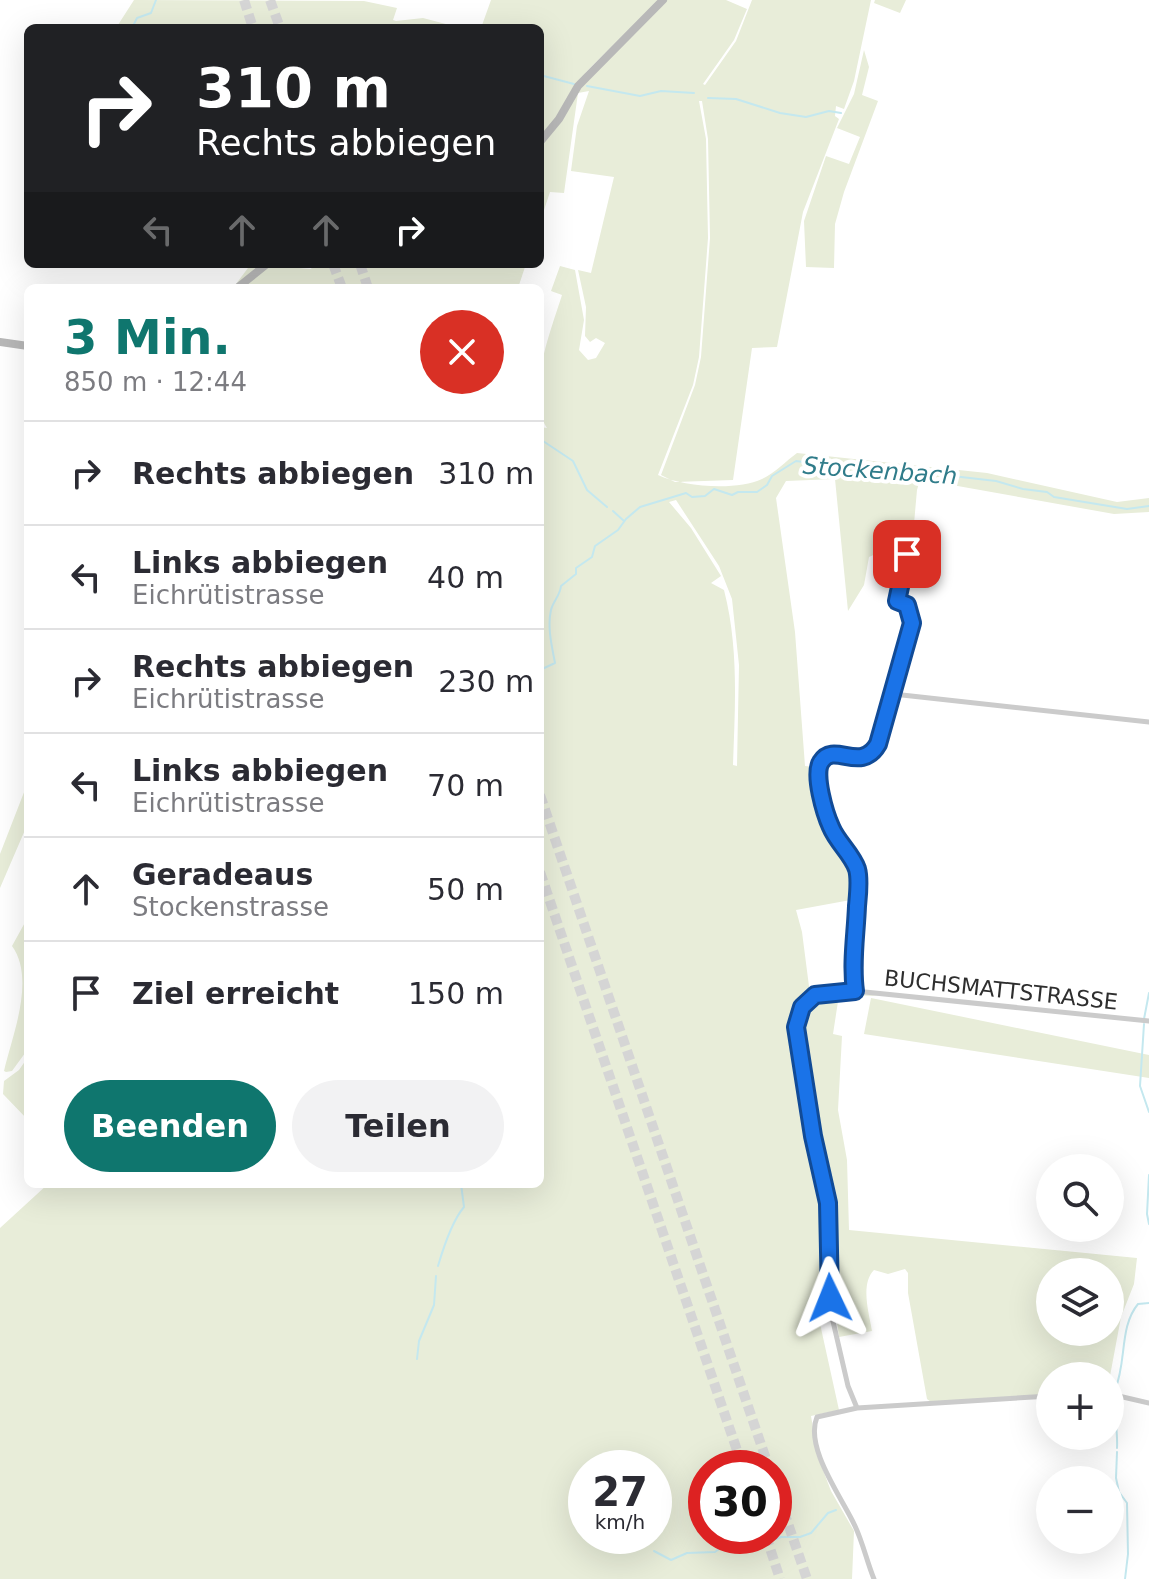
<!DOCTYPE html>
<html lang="de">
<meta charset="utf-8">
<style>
:root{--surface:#fff;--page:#f2f2f3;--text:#2b2b33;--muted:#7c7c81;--line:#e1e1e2;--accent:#0f766e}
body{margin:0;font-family:"DejaVu Sans",sans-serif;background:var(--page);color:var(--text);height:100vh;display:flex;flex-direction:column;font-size:30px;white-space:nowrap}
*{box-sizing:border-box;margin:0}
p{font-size:26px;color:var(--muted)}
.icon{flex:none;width:44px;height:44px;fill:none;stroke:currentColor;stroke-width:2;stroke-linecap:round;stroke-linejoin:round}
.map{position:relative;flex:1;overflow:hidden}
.panel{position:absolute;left:24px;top:284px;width:520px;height:904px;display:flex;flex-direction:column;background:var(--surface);border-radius:12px;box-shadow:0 8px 32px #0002}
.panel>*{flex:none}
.hud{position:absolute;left:24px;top:24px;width:520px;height:244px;border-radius:12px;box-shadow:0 8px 32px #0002;background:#202124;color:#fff;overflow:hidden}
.tools{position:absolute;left:1036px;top:1154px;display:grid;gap:16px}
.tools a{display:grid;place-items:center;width:88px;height:88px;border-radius:50%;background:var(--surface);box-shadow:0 8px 32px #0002;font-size:40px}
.speed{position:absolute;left:568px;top:1450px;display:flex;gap:16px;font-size:40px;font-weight:700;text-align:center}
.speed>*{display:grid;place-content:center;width:104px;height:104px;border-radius:50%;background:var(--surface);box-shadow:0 8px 32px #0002;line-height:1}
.speed small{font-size:20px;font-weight:400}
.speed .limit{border:12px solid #d22;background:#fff;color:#111}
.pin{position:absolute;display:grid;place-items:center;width:68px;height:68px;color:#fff;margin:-34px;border-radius:16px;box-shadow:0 4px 12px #0006}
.me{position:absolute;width:88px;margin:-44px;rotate:358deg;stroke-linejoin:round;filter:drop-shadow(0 0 6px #0008)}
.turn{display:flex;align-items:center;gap:28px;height:168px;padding:0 40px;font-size:36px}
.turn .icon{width:104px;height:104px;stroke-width:2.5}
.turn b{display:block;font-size:56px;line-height:68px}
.lanes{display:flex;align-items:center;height:76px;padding:0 40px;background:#0003;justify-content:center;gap:40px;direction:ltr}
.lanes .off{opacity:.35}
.round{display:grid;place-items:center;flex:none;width:84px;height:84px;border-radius:42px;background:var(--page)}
.head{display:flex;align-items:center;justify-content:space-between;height:136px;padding:0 40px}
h1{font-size:48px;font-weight:700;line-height:60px;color:var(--accent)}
.primary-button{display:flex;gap:16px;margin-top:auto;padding:16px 40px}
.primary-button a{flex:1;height:92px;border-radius:48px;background:var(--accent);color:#fff;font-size:32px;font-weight:700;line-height:92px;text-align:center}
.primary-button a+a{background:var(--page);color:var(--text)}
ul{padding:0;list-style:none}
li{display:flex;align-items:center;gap:24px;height:104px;padding:0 40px;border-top:2px solid var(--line)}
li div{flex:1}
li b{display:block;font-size:30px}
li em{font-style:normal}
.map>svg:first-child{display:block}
.green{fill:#e8edd9;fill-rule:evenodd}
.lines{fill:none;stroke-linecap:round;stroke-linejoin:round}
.stream{stroke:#c4e8ef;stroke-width:2}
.highway-tunnel{stroke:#d5d5d5;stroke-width:10;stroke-dasharray:10 5;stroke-linecap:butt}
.street{stroke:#cbcbcb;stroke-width:5}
.secondary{stroke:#b8b8b8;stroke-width:8}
.route-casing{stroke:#114b97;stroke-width:20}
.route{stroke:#1a73e8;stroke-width:14}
.labels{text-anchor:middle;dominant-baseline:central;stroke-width:8;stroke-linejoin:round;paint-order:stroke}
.street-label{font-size:22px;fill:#2e2e2e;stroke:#fff}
.water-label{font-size:24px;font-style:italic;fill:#307c8a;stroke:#fff}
</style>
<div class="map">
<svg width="1149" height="1579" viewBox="0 0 1149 1579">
<rect width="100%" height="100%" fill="#fff"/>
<path class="green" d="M134,0L364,1L397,8L393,20L396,21L423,18L461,28H116Z
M491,0H659L584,74L666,0H726L747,9L734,40L703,84L705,85L736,41L752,0H871L854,81L844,109L836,106L835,116L839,119L803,212L777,347L752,348L733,480L675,482L661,475L695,385L701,357L710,238L708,139L702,101H699L706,139L708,238L699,357L693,385L658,475C683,487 737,491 762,479C775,473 786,461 797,453L987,473L1117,502L1149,498V512L1114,514L924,480L919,483L917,490L912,546L885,543L880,552L869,557L864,585L848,611L835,479L786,481L776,498L795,632L805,766L816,767C812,807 839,838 853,873C856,881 855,890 856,899L796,910L802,932L810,994L799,1007L795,1027L826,1213L827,1284L815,1301L839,1410L811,1416L818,1457L831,1491L854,1531L852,1579H0V1228L48,1184H540V427L547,428C525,395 551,330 562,295L551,291L560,266L575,270L584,320L579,350L588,360L596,358L605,343L596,338L590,342L585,336L586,307L578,270L591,273L614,177L571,171L577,126L589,91L578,93L564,193L550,192L540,222V146L557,116L540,138V28H481ZM676,500L719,566L732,599L739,665L737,766L733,765C735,706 739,648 724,590L711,583L721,576L691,528L669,502ZM586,1468H654V1536H586ZM706,1468H774V1536H706Z
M875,0H906L900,13L874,3Z
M864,50L869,67L862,95L878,101L844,192L835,224L834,268L806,267L804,221L826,156L849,164L860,137L837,128L854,94Z
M251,264L311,269L314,264H526L518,288H233Z
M28,782V823L0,888V854Z
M28,917V1049L12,1071L6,1072L4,1071C12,1036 36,979 12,946Z
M854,993L881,996L839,995L833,1034L842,1036L838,1110L847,1160L849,1230L1137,1258L1134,1284L1121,1317L1110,1376H1050V1396L931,1402L927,1399L908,1293V1273L905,1269L888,1274L874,1270C860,1284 869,1313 872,1331L839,1337L830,1272L829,1198L815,1137L798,1026C807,991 823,996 854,993ZM1050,1272H1110V1332H1050Z
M871,998L1149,1055V1078L864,1034Z
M28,1057V1120L3,1094L4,1081L19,1070Z"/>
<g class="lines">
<path class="stream" d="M132,28L137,18L151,13L156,0
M540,75L574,84
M587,86L640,96L661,91L694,93
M708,98L736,99L780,113L806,117L829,111L841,113
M540,439L573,461L587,490L607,507
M613,511L624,521
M540,670L555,663C552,647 547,627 551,610C553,601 560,596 561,586L576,574V568L592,557L595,546L618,530L626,519L640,507L686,493L692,497L705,496L714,489L732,495L738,492H757L767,485L772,476L796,461L846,468L865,466L996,481L1023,489L1047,492L1054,497L1127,509L1149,506
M1144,1019L1149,993
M1144,1024L1140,1086L1149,1112
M1149,1175L1147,1214L1149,1224
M438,1266C443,1249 452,1221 464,1207L461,1184
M417,1359L419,1341L434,1305L436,1276
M1115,1390C1127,1361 1119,1327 1138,1304L1149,1303
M1114,1398C1114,1415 1118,1431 1117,1448
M1117,1452L1116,1478L1119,1492L1127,1503L1128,1554L1125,1579
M758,1546L781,1537H800L811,1533L828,1513L836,1510
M654,1551L671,1560L687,1553L715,1552L723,1546L746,1544"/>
<path class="highway-tunnel" d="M244,0L253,28
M270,0L280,28
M333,264L342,288
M360,264L368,288
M540,795L769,1468
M540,872L743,1468
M774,1483L807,1579
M766,1536L780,1579"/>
<path class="street" d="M893,694L1149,722
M855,991C851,963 856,934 857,906C858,895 860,879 857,869C852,854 837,842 831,827C825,814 813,774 821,762C835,741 861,774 878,744L912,623L907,605L897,601L907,554
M1110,1394L1149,1403
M857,1408L848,1386L832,1317L828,1275V1203L813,1136L796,1027L802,1007L815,995L855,991L1149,1021
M874,1579C867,1562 863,1543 855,1526C843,1499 804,1448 817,1417L857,1408L1050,1396"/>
<path class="secondary" d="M540,142L559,119L578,86L663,0
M237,288L267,264
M0,342L28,346"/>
</g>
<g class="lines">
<defs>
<path id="route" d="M830,1298L828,1203L813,1136L796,1027L802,1007L815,995L855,991C851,963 856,934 857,906C858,895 860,879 857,869C852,854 837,842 831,827C825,814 813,774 821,762C834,741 861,774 878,744L912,623L907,605L897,601L907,554"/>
</defs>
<use href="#route" class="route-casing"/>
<use href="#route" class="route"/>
</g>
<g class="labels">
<g class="street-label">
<text transform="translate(1001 990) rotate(6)">BUCHSMATTSTRASSE</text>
</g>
<g class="water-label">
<text transform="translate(880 471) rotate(4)">Stockenbach</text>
</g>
</g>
</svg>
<div class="tools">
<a><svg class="icon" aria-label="search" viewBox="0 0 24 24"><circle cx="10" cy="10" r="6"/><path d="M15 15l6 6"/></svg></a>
<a><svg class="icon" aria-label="layers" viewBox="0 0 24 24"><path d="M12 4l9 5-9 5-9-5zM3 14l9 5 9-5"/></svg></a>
<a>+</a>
<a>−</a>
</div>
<div class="speed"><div>27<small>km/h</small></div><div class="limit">30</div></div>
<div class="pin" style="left:907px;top:554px;background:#d93025"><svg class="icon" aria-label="arrive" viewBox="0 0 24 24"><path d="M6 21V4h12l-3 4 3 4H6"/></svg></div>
<svg class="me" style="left:830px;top:1298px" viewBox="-20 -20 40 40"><path d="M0-17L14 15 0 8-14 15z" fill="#1a73e8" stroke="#fff" stroke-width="4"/></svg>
<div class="hud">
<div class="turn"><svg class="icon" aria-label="right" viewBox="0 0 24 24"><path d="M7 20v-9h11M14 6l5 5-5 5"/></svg><div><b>310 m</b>Rechts abbiegen</div></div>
<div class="lanes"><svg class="icon off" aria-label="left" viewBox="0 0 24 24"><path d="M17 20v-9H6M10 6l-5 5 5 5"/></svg><svg class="icon off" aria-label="ahead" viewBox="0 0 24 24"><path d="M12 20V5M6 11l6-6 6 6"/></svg><svg class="icon off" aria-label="ahead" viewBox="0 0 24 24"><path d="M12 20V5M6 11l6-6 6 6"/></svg><svg class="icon" aria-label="right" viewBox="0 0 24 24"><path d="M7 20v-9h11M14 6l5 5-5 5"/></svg></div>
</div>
<section class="panel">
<div class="head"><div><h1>3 Min.</h1><p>850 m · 12:44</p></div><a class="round" style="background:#d93025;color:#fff"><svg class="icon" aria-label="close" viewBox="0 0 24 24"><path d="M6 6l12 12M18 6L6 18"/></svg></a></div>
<ul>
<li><svg class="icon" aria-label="right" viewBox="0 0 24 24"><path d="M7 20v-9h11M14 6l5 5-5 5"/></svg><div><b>Rechts abbiegen</b></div><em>310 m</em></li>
<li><svg class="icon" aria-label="left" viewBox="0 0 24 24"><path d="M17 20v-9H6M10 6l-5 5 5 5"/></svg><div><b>Links abbiegen</b><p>Eichrütistrasse</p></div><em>40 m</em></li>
<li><svg class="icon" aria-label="right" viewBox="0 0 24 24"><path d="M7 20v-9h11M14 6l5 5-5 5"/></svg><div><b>Rechts abbiegen</b><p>Eichrütistrasse</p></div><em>230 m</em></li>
<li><svg class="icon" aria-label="left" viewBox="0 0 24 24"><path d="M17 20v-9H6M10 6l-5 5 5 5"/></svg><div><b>Links abbiegen</b><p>Eichrütistrasse</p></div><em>70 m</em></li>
<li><svg class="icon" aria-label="ahead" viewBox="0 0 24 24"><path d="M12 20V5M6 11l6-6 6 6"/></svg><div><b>Geradeaus</b><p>Stockenstrasse</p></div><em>50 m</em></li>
<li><svg class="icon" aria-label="arrive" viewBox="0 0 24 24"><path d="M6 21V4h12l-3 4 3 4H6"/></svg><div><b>Ziel erreicht</b></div><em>150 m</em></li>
</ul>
<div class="primary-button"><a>Beenden</a><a>Teilen</a></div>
</section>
</div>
